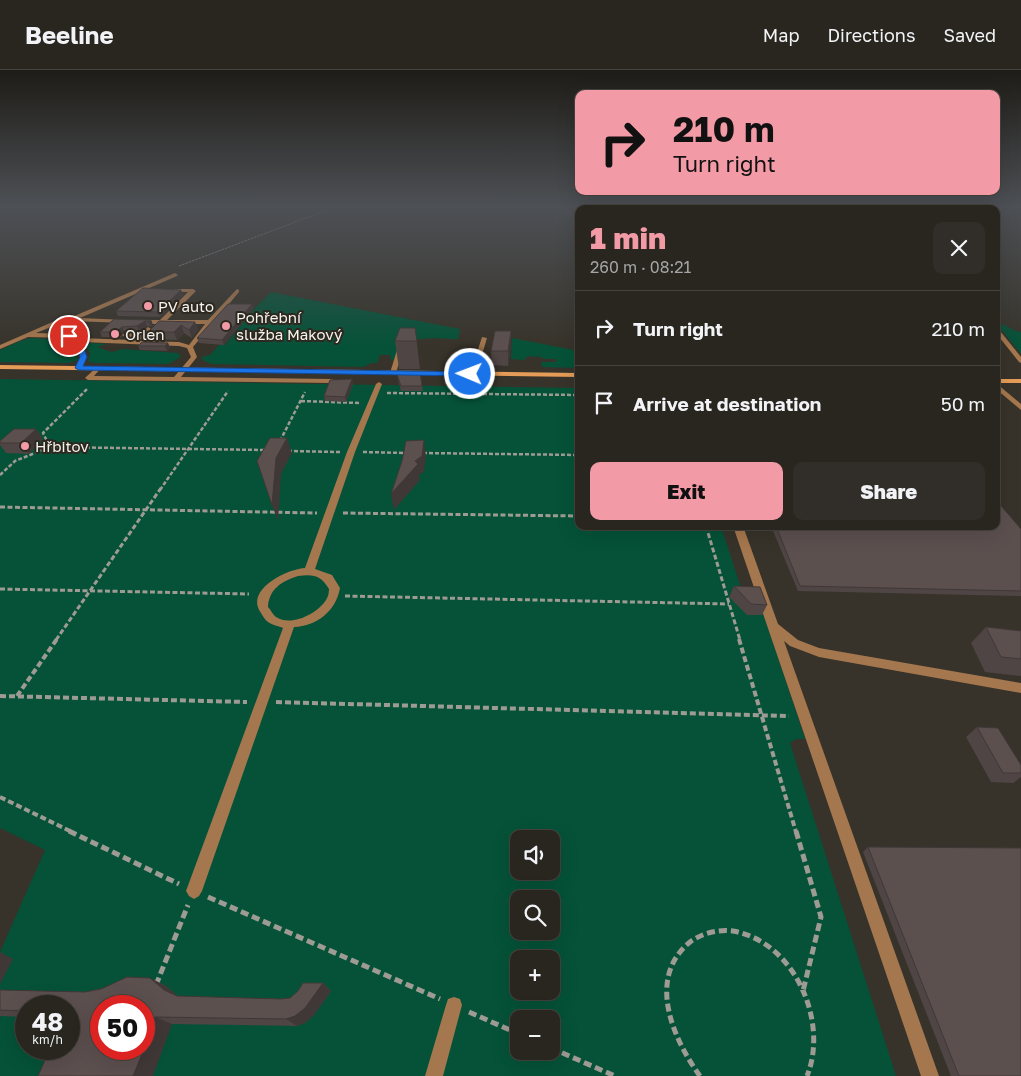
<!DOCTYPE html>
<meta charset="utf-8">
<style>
:root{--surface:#292620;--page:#312e29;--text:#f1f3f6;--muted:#a5a5a5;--line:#45433e;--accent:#f39aa7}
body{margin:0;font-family:"Golos Text",sans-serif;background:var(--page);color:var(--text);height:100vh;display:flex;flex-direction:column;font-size:19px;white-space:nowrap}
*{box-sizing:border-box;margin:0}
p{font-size:16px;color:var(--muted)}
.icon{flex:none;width:28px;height:28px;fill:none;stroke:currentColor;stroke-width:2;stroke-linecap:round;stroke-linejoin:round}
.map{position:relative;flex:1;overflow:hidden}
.panel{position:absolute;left:575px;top:135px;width:425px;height:325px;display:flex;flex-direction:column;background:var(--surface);border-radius:10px;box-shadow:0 5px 20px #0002,0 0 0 1px var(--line)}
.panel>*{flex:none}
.guide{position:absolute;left:575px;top:20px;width:425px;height:105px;border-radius:10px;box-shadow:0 5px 20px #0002,0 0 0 1px var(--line);background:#f39aa7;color:#111;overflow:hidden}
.controls{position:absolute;left:510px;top:760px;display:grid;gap:10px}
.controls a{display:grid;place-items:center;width:50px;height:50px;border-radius:10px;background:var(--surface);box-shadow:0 5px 20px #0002,0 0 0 1px var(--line);font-size:25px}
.speed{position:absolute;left:15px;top:925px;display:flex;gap:10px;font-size:25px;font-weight:700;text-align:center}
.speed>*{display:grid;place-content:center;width:65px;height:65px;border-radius:50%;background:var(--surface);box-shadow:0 5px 20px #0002,0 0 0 1px var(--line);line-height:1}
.speed small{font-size:12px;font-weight:400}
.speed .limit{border:8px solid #d22;background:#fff;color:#111}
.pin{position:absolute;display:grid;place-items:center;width:42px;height:42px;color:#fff;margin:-21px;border:2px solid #fff;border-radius:50%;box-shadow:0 1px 5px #0007}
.me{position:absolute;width:55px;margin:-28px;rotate:271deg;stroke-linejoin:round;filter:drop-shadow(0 0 4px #0008)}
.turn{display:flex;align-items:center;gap:18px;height:105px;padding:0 15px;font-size:22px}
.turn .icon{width:65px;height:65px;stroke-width:2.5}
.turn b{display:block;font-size:35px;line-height:42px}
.round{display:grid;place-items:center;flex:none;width:52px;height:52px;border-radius:10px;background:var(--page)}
.summary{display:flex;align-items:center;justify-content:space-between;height:85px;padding:0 15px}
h1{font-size:30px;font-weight:800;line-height:38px;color:var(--accent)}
.action{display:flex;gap:10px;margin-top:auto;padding:10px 15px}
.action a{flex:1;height:58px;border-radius:10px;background:var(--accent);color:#111;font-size:20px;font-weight:800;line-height:58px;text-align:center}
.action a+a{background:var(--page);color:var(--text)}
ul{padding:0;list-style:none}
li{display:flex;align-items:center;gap:15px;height:75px;padding:0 15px;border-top:1px solid var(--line)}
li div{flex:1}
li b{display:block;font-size:19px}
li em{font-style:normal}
header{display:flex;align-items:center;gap:30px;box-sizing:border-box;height:70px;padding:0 25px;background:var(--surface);border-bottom:1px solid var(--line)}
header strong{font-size:24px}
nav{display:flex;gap:28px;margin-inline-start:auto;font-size:18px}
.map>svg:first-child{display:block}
.green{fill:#055238;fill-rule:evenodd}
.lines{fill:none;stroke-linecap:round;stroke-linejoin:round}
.path-far4{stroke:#9e9b94;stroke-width:1;stroke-dasharray:2.5 1;stroke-linecap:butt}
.path-far3{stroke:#9e9b94;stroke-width:2.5;stroke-dasharray:4 2;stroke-linecap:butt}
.path-far2{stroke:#9e9b94;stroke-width:3;stroke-dasharray:5 2.5;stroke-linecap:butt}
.path-far1{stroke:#9e9b94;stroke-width:4;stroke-dasharray:6 3;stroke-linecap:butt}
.path{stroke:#9e9b94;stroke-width:5;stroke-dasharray:8 4;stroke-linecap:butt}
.service{fill:#a5774e;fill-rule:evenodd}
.secondary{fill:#e59c58;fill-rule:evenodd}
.wall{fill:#4f4544}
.shaded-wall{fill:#403837}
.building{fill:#5c504f;stroke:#403837}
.route{fill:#1a73e8;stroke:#114b97}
.poi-dot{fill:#f39aa7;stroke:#2d2920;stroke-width:2}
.labels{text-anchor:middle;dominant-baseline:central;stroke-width:4;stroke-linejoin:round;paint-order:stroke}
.far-poi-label{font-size:15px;fill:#f6f4ee;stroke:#2d2920;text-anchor:start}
</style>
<header>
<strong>Beeline</strong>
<nav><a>Map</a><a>Directions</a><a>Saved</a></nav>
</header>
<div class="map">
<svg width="1021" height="1006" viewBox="0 0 1021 1006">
<rect width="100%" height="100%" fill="#37332a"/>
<path class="green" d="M271,222L460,259L458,269C432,269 403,262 393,291L390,288L391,285H380L377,293H372L363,297L212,294L202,290V287L210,285L219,275H225L255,238Z
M996,253C1007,254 1011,261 1021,262V284Z
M31,268L68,270L71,273L78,290L69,293L0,292V280L20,271Z
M512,268L579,281V298L542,297L541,292H556V289H545L537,286L535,287L528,286L524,290L511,289Z
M90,273L107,274L97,277L112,282L122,279L178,283L181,287L168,294L93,293L88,291L90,284L87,278L84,277Z
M0,309L579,318V456H721L742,521L758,528L805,669H796L790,673L896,1006H0V882L45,780L0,758ZM519,769H551V801H519ZM519,829H551V861H519ZM519,889H551V921H519ZM26,936H69V979H26ZM101,936H144V979H101ZM519,949H551V981H519Z"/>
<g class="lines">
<path class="path-far4" d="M910,137V139
M179,196L335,137"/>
<path class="path-far3" d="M387,323L579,325
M301,331L359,333
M280,371L305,322
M50,377L267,380
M288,381L340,382
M363,382L407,383
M423,383L579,385
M0,405L15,391L50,377L43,363L87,319
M160,420L228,321"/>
<path class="path-far2" d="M0,437L317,443
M343,443L579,446
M706,456L740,570
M0,519L249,524
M345,526L729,534
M56,570L161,418"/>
<path class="path-far1" d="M739,569L796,762
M0,626L247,632
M17,626L57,569
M276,632L789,646
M0,727L72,762"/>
<path class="path" d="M69,761L179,814
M796,761L821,847L803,921
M208,827L440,929
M156,915L188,835
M469,942L519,964
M551,978L615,1006
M700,1006C673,969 646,908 690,872C702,863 719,859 733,861C795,872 829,952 807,1006"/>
<path class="service" d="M175,203L178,205L177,206L80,248L126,250L128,251V253L70,251L61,253L36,263L69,264L79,268L132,270L136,267H125L122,265L125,263H140L148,257L151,259L139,271L179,272L189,275L205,254H140L137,252L140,250H160L188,222H170L167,220L168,219H193L196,221L167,250H208L237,219L239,220V222L193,277L197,287L181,307L332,309L335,311L332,313L88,310L85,308L86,307L98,296L101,298L94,306L174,307L191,287L187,278L179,276L82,272C85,282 89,293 79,300L76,298L80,287L75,271L68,268L28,267L0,279V275L57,250L72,247Z
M996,256L1021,287V293L1019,292L996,263Z
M482,267L487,268L479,295L474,296L473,305H469L467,286L472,285L474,292Z
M400,278L403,280L396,303L391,304L390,303L397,280Z
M379,312L382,314L355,382L315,499L332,505L340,518C336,541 317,556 294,557L202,821L199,826L194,829L189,826L186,821L283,558C279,556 272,555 268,552C265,550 263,546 261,543C244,520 287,499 305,498L347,382L376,314ZM298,506C313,504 321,505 329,519C329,523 328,527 326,530C317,544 291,557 276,547C273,545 271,540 268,537C269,519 282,511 298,506Z
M996,313L1021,334V340L996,319Z
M733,456H743L778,554L798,570L819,578L1021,613V623L819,587L790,576L784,571L939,1006H921Z
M454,927L460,929L462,935L443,1006H425L446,935L448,929Z"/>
<path class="secondary" d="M0,295L579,303V307L0,299Z
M996,309H1021V313H996Z"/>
</g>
<path class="wall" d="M181,220L183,225L160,247L118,246L116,241Z
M252,234L254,238L224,275L199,273L197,268Z
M114,249L151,250L153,255L151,257L147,256L139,261H124L120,264L122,267H102L100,262Z
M195,252L198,260L192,268L184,263L177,270L151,269L148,262Z
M415,258L420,299H399L395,271Z
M511,261V275L508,296L492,295L491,281Z
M168,273L170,278L167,281L140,280L138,276Z
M396,301L420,302L423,321H401Z
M353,314L346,332L325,331L324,326Z
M36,359L43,369L29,384L6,383L0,375V371Z
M771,456H996L1021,459V526L798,521Z
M734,516L767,535L762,545H747L729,527Z
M986,557L1021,561V606L985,602L971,573Z
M977,657L1021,695V707L1013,713L991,712L966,667Z
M868,777L1021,1006H951L863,782Z
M150,908L166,916L178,926L281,929L290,928L323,913L331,921L314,945L305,953L297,956L172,954L69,979V936H26V947L0,946V920L85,922Z"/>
<path class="shaded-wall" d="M181,220L183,225L160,247L158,242Z
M252,234L254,238L224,275L222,270Z
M151,250L153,255L151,257L149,252Z
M145,251L147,256L139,261L137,256Z
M195,252L198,260L192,268L189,260Z
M181,255L184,263L177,270L174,262Z
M122,257L124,261L120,264L118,260Z
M511,261V275L508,296V281Z
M168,273L170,278L167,281L165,276Z
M352,309L353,314L346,332L345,327Z
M36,359L43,369L29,384L21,373Z
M287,368L292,383L281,404L278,451L272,435L276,388Z
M424,370L426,386L424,402L419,405L420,410L394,440L391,424L415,391Z
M0,882L13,889L0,914Z
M150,908L166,916L180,928L164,920Z
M323,913L331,921L314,945L305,953L297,956L286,949Z
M155,947L172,954L153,1006H133Z"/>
<path class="building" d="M143,218L181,220L158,242L116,241Z
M228,234H252L222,270L197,268Z
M114,249L151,250L149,252L145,251L137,256L122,257L118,260L120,262H100Z
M159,251L195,252L189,260L181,255L174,262H148Z
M400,258H415L417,271H395Z
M495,261H511L508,281H491Z
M142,272L168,273L165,276H138Z
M396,301L420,302L422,316H401Z
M352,309L345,327L324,326L330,310Z
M14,359H36L21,373H0V371Z
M270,368H287L276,388L272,435L257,391Z
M424,370L422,386L415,391L418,394L391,424L402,391L406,371Z
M996,430L1021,459V521L800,516L776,456H996Z
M734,516L760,517L767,535L751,534Z
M986,557L1021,561V589L1001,587Z
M977,657L998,658L1021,695V703H1003Z
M868,777L1021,778V1006H959Z
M127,907L150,908L164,920L177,926L281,929L290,928L298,921L303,913H323L305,938L295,946L286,949L155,947L144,978V936H101V979H144L133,1006H38L50,979H69V936H26V941L0,940V920L85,922L101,919Z"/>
<linearGradient id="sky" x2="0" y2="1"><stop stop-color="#1e1c17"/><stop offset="0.49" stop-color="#4d5055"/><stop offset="1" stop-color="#4d5055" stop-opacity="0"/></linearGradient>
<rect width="1021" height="278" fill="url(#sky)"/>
<path class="route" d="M66,264H71L81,270L87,287L83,296L470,302L474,304L470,306L79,300L75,298L80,287L75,271L66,267Z"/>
<g class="poi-dot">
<circle cx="148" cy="236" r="5"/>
<circle cx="226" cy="256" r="5"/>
<circle cx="115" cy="264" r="5"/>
<circle cx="25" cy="376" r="5"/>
</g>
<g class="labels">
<g class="far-poi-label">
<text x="158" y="236">PV auto</text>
<text x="236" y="247">Pohřební<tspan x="236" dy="17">služba Makový</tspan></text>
<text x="125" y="264">Orlen</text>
<text x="35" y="376">Hřbitov</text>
</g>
</g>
</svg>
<div class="controls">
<a><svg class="icon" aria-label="sound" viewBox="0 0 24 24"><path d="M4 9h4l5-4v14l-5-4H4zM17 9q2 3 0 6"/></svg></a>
<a><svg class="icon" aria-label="search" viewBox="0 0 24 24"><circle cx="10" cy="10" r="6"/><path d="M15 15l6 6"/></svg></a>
<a>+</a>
<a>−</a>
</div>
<div class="speed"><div>48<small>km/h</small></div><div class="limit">50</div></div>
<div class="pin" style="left:69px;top:266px;background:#d93025"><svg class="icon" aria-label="arrive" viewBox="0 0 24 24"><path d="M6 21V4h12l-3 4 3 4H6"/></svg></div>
<svg class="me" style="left:470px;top:304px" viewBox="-20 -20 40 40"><circle r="17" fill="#1a73e8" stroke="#fff" stroke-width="3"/><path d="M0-11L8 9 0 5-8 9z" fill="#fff"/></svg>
<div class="guide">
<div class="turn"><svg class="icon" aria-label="right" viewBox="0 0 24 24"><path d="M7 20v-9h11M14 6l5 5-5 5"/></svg><div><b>210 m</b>Turn right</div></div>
</div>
<section class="panel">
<div class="summary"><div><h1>1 min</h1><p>260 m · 08:21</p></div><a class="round"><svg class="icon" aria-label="close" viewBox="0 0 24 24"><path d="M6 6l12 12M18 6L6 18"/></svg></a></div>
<ul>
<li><svg class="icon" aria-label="right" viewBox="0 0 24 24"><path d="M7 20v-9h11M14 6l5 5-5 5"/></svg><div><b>Turn right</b></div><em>210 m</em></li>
<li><svg class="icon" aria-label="arrive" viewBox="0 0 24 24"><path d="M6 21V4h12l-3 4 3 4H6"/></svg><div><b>Arrive at destination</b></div><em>50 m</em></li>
</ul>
<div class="action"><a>Exit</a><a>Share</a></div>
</section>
</div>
